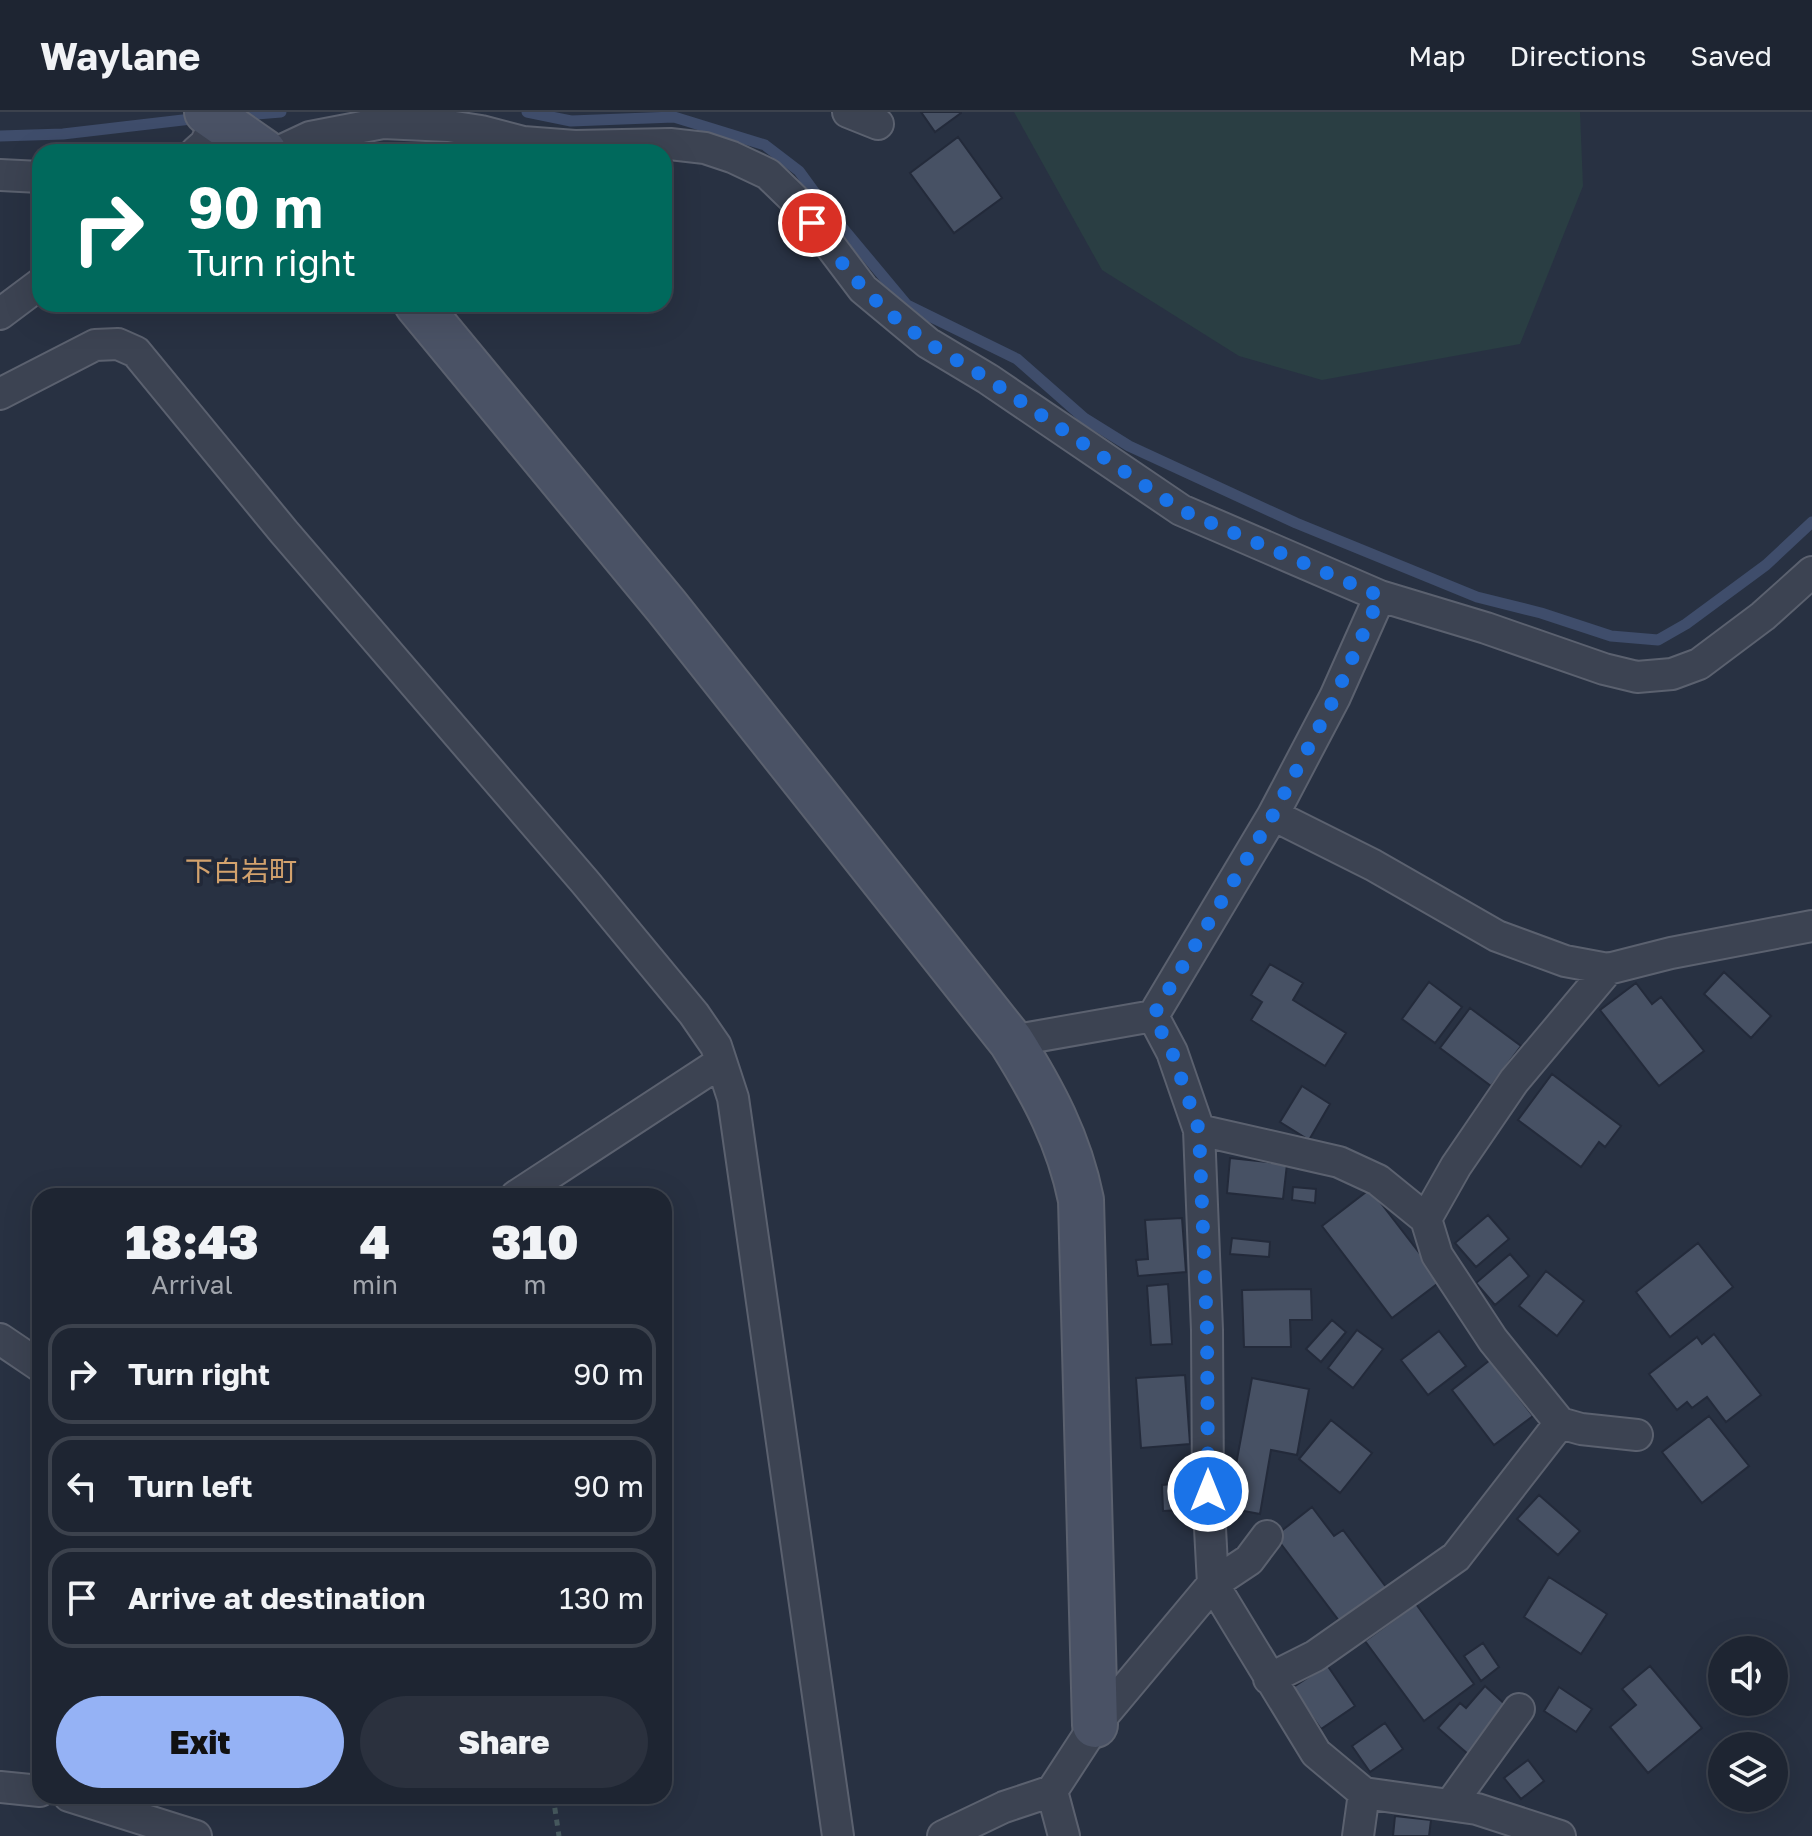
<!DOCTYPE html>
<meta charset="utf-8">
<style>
:root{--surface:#1e2532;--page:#2b313e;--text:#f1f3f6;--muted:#a1a5ac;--line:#3c424d;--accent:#95b2f5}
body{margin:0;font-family:"Golos Text","Noto Sans JP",sans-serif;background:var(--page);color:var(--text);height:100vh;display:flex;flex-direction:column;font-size:30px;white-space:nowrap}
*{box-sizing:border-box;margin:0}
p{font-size:26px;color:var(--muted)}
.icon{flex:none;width:44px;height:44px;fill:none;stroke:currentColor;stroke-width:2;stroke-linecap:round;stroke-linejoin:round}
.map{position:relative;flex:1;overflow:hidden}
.panel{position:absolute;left:32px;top:1076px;width:640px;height:616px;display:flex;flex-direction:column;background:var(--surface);border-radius:24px;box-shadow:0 8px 32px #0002,0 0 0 2px var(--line)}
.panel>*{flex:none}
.hud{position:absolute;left:32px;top:32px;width:640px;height:168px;border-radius:24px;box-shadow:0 8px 32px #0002,0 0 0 2px var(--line);background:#00695c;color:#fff;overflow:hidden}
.tools{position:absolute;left:1708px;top:1524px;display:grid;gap:16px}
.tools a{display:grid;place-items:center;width:80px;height:80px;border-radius:50%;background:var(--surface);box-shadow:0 8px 32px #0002,0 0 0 2px var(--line);font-size:40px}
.pin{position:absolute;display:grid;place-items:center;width:68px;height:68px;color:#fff;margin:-34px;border:4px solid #fff;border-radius:50%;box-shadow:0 2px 8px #0007}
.me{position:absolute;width:88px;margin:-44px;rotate:0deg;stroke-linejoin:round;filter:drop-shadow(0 0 6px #0008)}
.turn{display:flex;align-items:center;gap:28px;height:168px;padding:0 24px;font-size:36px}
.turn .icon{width:104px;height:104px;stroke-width:2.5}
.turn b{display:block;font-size:56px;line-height:68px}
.eta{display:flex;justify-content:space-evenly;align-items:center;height:136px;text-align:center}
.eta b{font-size:48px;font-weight:800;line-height:56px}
.button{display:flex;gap:16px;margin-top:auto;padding:16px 24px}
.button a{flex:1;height:92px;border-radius:48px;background:var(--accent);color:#111;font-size:32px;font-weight:800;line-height:92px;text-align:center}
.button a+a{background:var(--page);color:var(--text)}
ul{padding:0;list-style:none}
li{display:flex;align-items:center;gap:24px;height:100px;margin:0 16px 12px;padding:0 8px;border:4px solid var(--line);border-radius:24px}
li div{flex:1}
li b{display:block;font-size:30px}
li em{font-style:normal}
header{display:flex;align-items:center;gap:48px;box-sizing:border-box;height:112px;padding:0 40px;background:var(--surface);border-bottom:2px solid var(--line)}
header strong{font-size:38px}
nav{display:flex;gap:44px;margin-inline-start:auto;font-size:28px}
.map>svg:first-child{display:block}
.green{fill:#2a3e43}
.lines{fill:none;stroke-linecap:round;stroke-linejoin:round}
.stream{stroke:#3f4d6b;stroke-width:11}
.building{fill:#475164;stroke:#232a3a;stroke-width:2}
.street-casing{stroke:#5b616f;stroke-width:34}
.secondary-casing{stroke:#5b616f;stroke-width:48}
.path{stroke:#485b60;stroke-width:5;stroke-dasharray:6 6;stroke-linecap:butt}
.street{stroke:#3c4352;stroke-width:30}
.secondary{stroke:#4a5265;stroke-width:44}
.route{stroke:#1a73e8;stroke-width:14;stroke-dasharray:0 25.2}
.labels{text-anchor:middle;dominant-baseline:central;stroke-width:7;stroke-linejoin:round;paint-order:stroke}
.quarter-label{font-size:28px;fill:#d3a26d;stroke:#212838}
</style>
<header>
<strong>Waylane</strong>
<nav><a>Map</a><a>Directions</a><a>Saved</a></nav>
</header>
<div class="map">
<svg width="1812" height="1724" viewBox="0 0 1812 1724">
<rect width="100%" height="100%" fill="#283142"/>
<path class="green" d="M1014,0H1580L1583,74L1520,232L1322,268L1239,244L1102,158Z"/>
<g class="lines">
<path class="stream" d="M527,0L571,9L674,5L765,33L799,59L826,96L907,193L1017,247L1084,306L1129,334L1296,411L1477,485L1541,501L1611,524L1658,528L1686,512L1766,453L1812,410
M233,4L281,0
M0,24L63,22L200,6"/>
</g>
<path class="building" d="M921,0H961V1L935,20Z
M958,25L1002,86L954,121L910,61Z
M1270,852L1303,871L1293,888L1346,921L1325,954L1251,908L1262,890L1251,883Z
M1724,860L1771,904L1751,926L1704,882Z
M1429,870L1462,895L1435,931L1402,907Z
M1636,871L1652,892L1661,885L1704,939L1659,974L1600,898Z
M1470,896L1521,934L1491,974L1440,936Z
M1552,962L1621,1014L1605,1035L1599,1030L1581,1055L1518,1008Z
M1302,974L1330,992L1309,1028L1280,1010Z
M1230,1046L1287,1052L1283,1087L1227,1081Z
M1293,1075L1316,1077L1315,1091L1292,1088Z
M1370,1077L1441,1169L1392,1206L1322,1114Z
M1488,1103L1509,1127L1476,1155L1455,1131Z
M1182,1106L1186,1160L1138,1164L1136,1148L1148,1147L1145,1108Z
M1232,1126L1270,1130L1269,1145L1230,1142Z
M1698,1131L1733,1175L1670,1225L1636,1180Z
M1510,1142L1529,1164L1495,1193L1476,1171Z
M1546,1159L1584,1189L1557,1224L1519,1194Z
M1168,1172L1172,1232L1151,1233L1147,1174Z
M1311,1177L1312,1208H1290L1291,1235H1244L1242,1178Z
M1332,1208L1346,1220L1321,1250L1306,1237Z
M1357,1218L1383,1237L1353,1276L1328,1256Z
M1439,1219L1466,1254L1428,1283L1401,1248Z
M1714,1222L1761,1283L1726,1310L1707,1285L1692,1296L1687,1290L1677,1298L1649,1262L1697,1225L1702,1232Z
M1490,1248L1533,1304L1494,1333L1452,1278Z
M1185,1263L1190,1332L1141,1336L1136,1266Z
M1252,1266L1309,1277L1297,1343L1271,1338L1260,1402L1228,1396Z
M1709,1304L1749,1354L1702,1391L1662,1340Z
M1331,1308L1372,1341L1340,1381L1299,1347Z
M1181,1371L1183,1398L1163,1399L1162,1373Z
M1539,1383L1580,1419L1558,1443L1517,1407Z
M1312,1395L1334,1424L1343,1418L1389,1479L1343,1514L1275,1424Z
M1549,1465L1607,1502L1581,1542L1524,1505Z
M1416,1492L1474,1572L1424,1609L1365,1529Z
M1483,1531L1499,1555L1481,1569L1464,1544Z
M1327,1553L1355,1594L1321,1617L1292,1576Z
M1650,1554L1702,1616L1648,1661L1610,1615L1636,1593L1622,1577Z
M1485,1574L1509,1596L1468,1642L1438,1616L1460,1591L1466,1596Z
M1559,1575L1592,1597L1576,1620L1544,1599Z
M1385,1611L1403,1637L1370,1660L1352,1634Z
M1528,1648L1544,1669L1521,1687L1504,1666Z
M1395,1704L1431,1708L1429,1724H1393Z"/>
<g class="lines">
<defs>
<path id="street" d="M848,0L878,12
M196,40L205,32L221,0
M278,40L310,25L383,11L448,14L481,19L523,30L575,34L670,32L705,36L732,45L768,62L798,91L863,177L928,231L988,267L1181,398L1380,484L1335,585L1273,703
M0,63L40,65
M0,202L40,172
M0,282L95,233L118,232L136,240L284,420L585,770L694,902L716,934L733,986L838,1724
M1380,484L1486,516L1604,557L1637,565L1672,562L1699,552L1763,504L1812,460
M1011,929L1153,904L1273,703L1373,753L1497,824L1565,849L1608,857L1671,841L1812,814
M1199,1018L1339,1050L1378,1068L1426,1107L1437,1143L1493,1228L1560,1311L1581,1317L1637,1323
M516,1084L721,950
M1426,1107L1456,1054L1514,969L1608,857
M0,1227L40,1254
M1267,1424L1249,1448L1213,1472L1316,1641L1364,1681L1477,1697L1560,1724
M1269,1567L1315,1544L1456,1445L1560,1311
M0,1675L40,1679
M1052,1679L1064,1724
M69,1684L196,1724
M1450,1693L1519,1597
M943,1724L1004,1695L1052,1679L1095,1613L1213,1472L1208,1379L1207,1218L1199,1018L1172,940L1153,904
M1358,1724L1364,1681"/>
<path id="secondary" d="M207,0L264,40
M417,192L667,495L1011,929C1043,980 1069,1028 1081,1088L1095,1613"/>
</defs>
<use href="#street" class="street-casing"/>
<use href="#secondary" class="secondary-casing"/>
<path class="path" d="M553,1684L559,1724"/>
<use href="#street" class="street"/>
<use href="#secondary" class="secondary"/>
</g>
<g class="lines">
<path class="route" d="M812,111L852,164L886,199L928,231L988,267L1181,398L1380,484L1335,585L1273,703L1153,904L1172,940L1199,1018L1207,1218L1208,1379"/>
</g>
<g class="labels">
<g class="quarter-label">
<text x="241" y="758">下白岩町</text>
</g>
</g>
</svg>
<div class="tools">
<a><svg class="icon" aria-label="sound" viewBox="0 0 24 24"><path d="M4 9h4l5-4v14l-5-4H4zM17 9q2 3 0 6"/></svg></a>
<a><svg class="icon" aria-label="layers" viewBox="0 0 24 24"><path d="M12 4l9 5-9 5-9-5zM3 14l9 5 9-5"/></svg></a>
</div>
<div class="pin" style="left:812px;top:111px;background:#d93025"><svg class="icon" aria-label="arrive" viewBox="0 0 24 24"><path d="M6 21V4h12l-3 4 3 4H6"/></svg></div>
<svg class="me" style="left:1208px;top:1379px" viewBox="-20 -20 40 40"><circle r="17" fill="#1a73e8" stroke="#fff" stroke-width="3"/><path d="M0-11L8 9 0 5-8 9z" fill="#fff"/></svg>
<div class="hud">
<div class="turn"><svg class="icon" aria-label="right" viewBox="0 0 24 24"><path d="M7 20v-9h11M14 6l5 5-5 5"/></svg><div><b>90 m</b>Turn right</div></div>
</div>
<section class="panel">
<div class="eta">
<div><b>18:43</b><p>Arrival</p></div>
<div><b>4</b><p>min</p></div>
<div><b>310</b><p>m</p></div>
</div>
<ul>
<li><svg class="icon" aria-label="right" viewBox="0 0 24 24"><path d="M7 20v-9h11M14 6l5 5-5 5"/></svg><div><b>Turn right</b></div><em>90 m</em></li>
<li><svg class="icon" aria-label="left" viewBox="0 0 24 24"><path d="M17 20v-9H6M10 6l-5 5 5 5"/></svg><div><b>Turn left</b></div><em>90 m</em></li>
<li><svg class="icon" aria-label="arrive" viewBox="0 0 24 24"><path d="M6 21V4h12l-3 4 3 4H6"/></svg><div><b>Arrive at destination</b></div><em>130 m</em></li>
</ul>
<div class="button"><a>Exit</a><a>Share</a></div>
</section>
</div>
